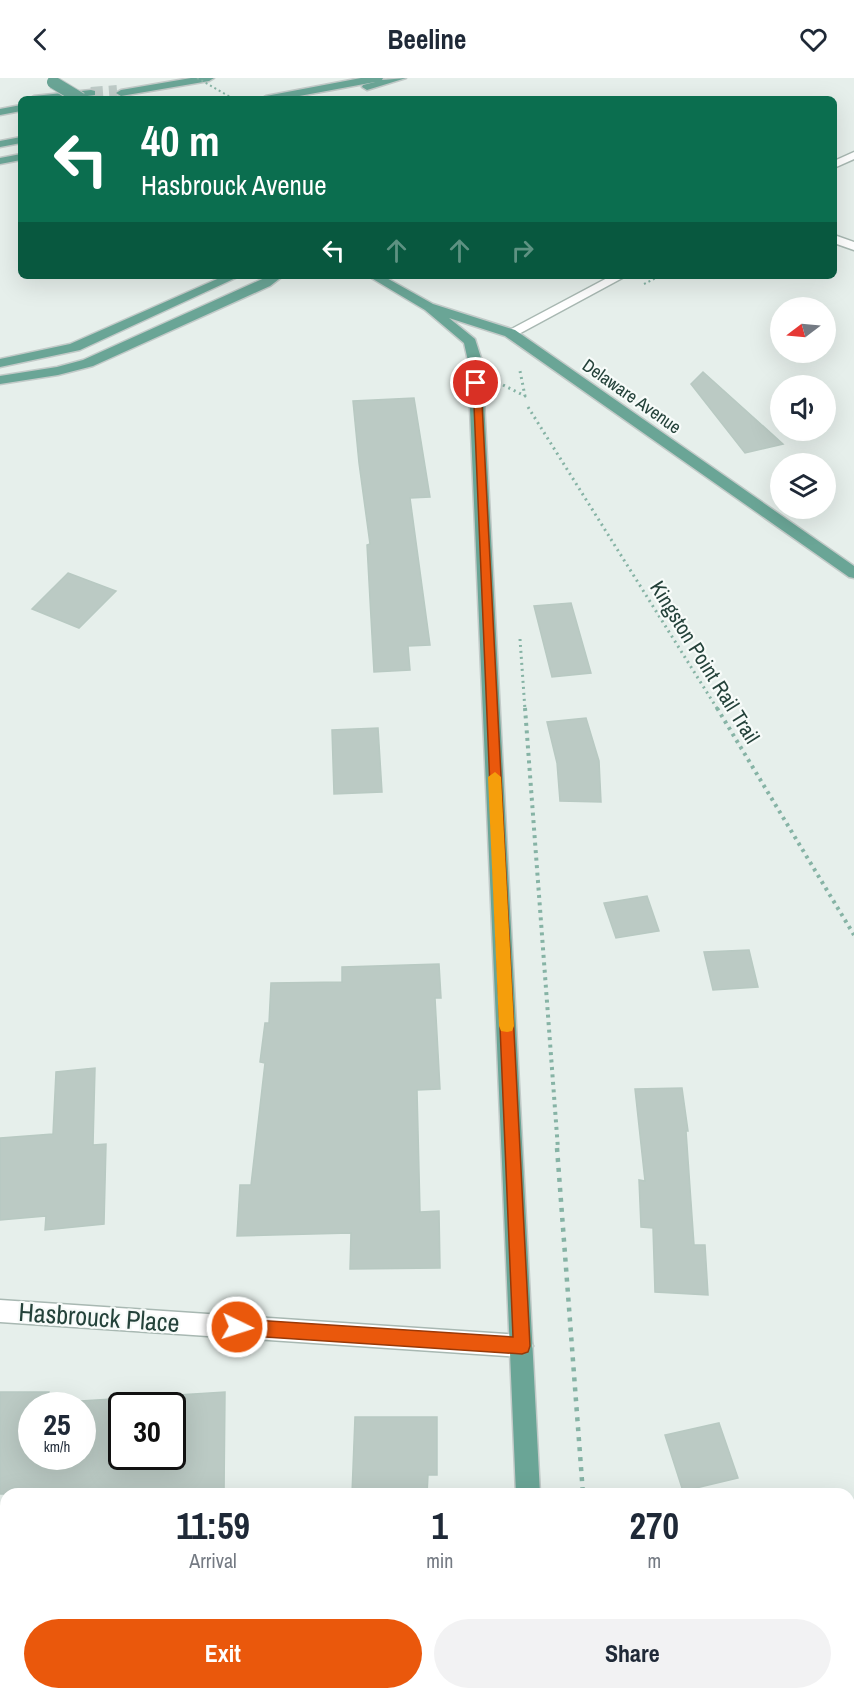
<!DOCTYPE html>
<style>
:root{--surface:#fff;--page:#f2f2f3;--text:#1f2937;--muted:#747a83;--accent:#ea580c}
body{margin:0;font-family:"Archivo Narrow",sans-serif;background:var(--page);color:var(--text);height:100vh;display:flex;flex-direction:column;font-size:22px;white-space:nowrap}
*{box-sizing:border-box;margin:0}
p{font-size:20px;color:var(--muted)}
.icon{flex:none;width:33px;height:33px;fill:none;stroke:currentColor;stroke-width:2;stroke-linecap:round;stroke-linejoin:round}
.map{position:relative;flex:1;overflow:hidden}
.drawer{position:absolute;left:0px;top:1410px;width:855px;height:212px;display:flex;flex-direction:column;background:var(--surface);border-radius:18px 18px 0 0;box-shadow:0 6px 24px #0002}
.drawer>*{flex:none}
.hud{position:absolute;left:18px;top:18px;width:819px;height:183px;border-radius:9px;box-shadow:0 6px 24px #0002;background:#0b6e4f;color:#fff;overflow:hidden}
.needle{width:39px;rotate:254deg}
.tools{position:absolute;left:770px;top:219px;display:grid;gap:12px}
.tools a{display:grid;place-items:center;width:66px;height:66px;border-radius:50%;background:var(--surface);box-shadow:0 6px 24px #0002;font-size:30px}
.speed{position:absolute;left:18px;top:1314px;display:flex;gap:12px;font-size:30px;font-weight:700;text-align:center}
.speed>*{display:grid;place-content:center;width:78px;height:78px;border-radius:50%;background:var(--surface);box-shadow:0 6px 24px #0002;line-height:1}
.speed small{font-size:15px;font-weight:400}
.speed .limit{border:3px solid #111;border-radius:9px;background:#fff;color:#111}
.pin{position:absolute;display:grid;place-items:center;width:51px;height:51px;color:#fff;margin:-26px;border:3px solid #fff;border-radius:50%;box-shadow:0 2px 6px #0007}
.me{position:absolute;width:66px;margin:-33px;rotate:94deg;stroke-linejoin:round;filter:drop-shadow(0 0 4px #0008)}
.turn{display:flex;align-items:center;gap:21px;height:126px;padding:0 24px;font-size:27px}
.turn .icon{width:78px;height:78px;stroke-width:2.5}
.turn b{display:block;font-size:42px;line-height:51px}
.lanes{display:flex;align-items:center;height:57px;padding:0 24px;background:#0003;justify-content:center;gap:30px;direction:ltr}
.lanes .off{opacity:.35}
.eta{display:flex;justify-content:space-evenly;align-items:center;height:102px;text-align:center}
.eta b{font-size:36px;font-weight:700;line-height:42px}
.cta{display:flex;gap:12px;margin-top:auto;padding:12px 24px}
.cta a{flex:1;height:69px;border-radius:36px;background:var(--accent);color:#fff;font-size:24px;font-weight:700;line-height:69px;text-align:center}
.cta a+a{background:var(--page);color:var(--text)}
header{display:flex;justify-content:space-between;align-items:center;height:78px;padding:0 24px;background:var(--surface);font-size:27px;font-weight:700}
.map>svg:first-child{display:block}
.building{fill:#bbcac4;stroke:#b8c9c2;stroke-width:1.5;fill-rule:evenodd}
.lines{fill:none;stroke-linecap:round;stroke-linejoin:round}
.major-tunnel{stroke:#bfccc8;stroke-width:12;stroke-dasharray:12 6;stroke-linecap:butt}
.minor-casing{stroke:#a8b8b2;stroke-width:3}
.major-casing{stroke:#c2cac8;stroke-width:3}
.path-far3{stroke:#86b3a5;stroke-width:2;stroke-dasharray:2 3;stroke-linecap:butt}
.path-far2{stroke:#86b3a5;stroke-width:3;stroke-dasharray:2 4;stroke-linecap:butt}
.path-far1{stroke:#86b3a5;stroke-width:4;stroke-dasharray:3 4.5;stroke-linecap:butt}
.path{stroke:#86b3a5;stroke-width:4.5;stroke-dasharray:4 6;stroke-linecap:butt}
.minor{fill:#fff;fill-rule:evenodd}
.major{fill:#6aa596;fill-rule:evenodd}
.major-bridge-casing{stroke:#c2cac8;stroke-width:14;stroke-linecap:butt}
.path-bridge{stroke:#86b3a5;stroke-width:2;stroke-dasharray:2 3;stroke-linecap:butt}
.major-bridge{stroke:#6aa596;stroke-width:12}
.route{fill:#ea580c;stroke:#983908;stroke-width:1.5}
.slow{fill:#f59e0b}
.labels{text-anchor:middle;dominant-baseline:central;stroke-width:4.5;stroke-linejoin:round;paint-order:stroke}
.far-street-label{font-size:18px;fill:#24423a;stroke:#f7fbf9}
.street-label{font-size:21px;fill:#24423a;stroke:#f7fbf9}
.near-street-label{font-size:26px;fill:#24423a;stroke:#f7fbf9}
</style>
<header><svg class="icon" aria-label="back" viewBox="0 0 24 24"><path d="M15 5l-7 7 7 7"/></svg>Beeline<svg class="icon" aria-label="heart" viewBox="0 0 24 24"><path d="M12 20l-8-8c-3-5 5-10 8-4 3-6 11-1 8 4z"/></svg></header>
<div class="map">
<svg width="854" height="1621" viewBox="0 0 854 1621">
<rect width="100%" height="100%" fill="#e6efeb"/>
<path class="building" d="M703,294L783,366L745,375L691,306Z
M414,320L430,419L410,420L430,567L408,568L410,592L374,594L367,467L370,466L359,385L353,323Z
M68,495L116,513L79,550L32,531Z
M571,525L591,595L552,599L534,528Z
M586,640L599,683L601,724L560,723L557,685L547,644Z
M378,650L382,714L334,716L332,652Z
M647,818L659,853L616,860L604,825Z
M749,872L758,909L713,912L704,874Z
M439,886L441,920H435L440,1011L417,1012L420,1134L439,1133L440,1190L350,1191L351,1155L237,1158L240,1107H251L265,985L260,984L265,945H269L271,905L342,904V889Z
M95,990L93,1067L106,1066L104,1146L45,1152L46,1138L0,1142V1060L53,1056L56,994Z
M682,1010L688,1053H686L694,1167H705L708,1217L655,1214L653,1150L641,1149L639,1102L645,1103L635,1011Z
M0,1314H49L48,1325L225,1314L224,1416H0ZM32,1328H82V1378H32ZM122,1328H172V1378H122Z
M355,1339H437V1397H428L427,1416H352Z
M719,1345L738,1400L683,1413L665,1357Z"/>
<g class="lines">
<path class="major-tunnel" d="M91,15L117,13"/>
<defs>
<path id="minor" d="M854,74V81L834,90V83Z
M834,157L854,164V172L834,165Z
M611,198H626L515,258L510,259L504,255Z
M0,1222L522,1257L530,1260L533,1268L530,1276L522,1279L0,1244Z"/>
<path id="major" d="M191,0H214L209,3L121,18L116,15L121,12Z
M361,0H383L382,2L406,0L367,12L362,9L363,7L375,4L283,21H261L266,18Z
M91,12L95,13V17L64,21H29L34,18Z
M21,27V33L0,37V31Z
M21,59V65L0,69V63Z
M21,76V82L0,86V80Z
M224,198H240L80,272L0,289V281L70,266Z
M269,198H283L270,208L93,288L58,297L0,306V298L57,289L83,282Z
M368,198H383L433,226L515,252L854,488V500L849,499L505,258L449,240L475,261L482,283L540,1416H516L468,283L464,265L425,232Z
M524,1616H550V1621H524Z"/>
</defs>
<use href="#minor" class="minor-casing"/>
<use href="#major" class="major-casing"/>
<path class="path-far3" d="M644,206L660,198"/>
<path class="path-far2" d="M503,307L525,318L520,293
M528,329L718,632
M520,561L525,632"/>
<path class="path-far1" d="M525,630L558,1071
M717,630L854,857"/>
<path class="path" d="M557,1070L583,1416
M597,1616V1621"/>
<use href="#minor" class="minor"/>
<use href="#major" class="major"/>
<defs>
<path id="major-bridge" d="M53,4L81,21"/>
</defs>
<use href="#major-bridge" class="major-bridge-casing"/>
<path class="path-bridge" d="M197,0L234,21"/>
<use href="#major-bridge" class="major-bridge"/>
</g>
<path class="route" d="M473,303L481,305L530,1268L528,1274L522,1276L237,1257L231,1254L229,1249L231,1243L237,1241L513,1259Z"/>
<path class="slow" d="M495,694L501,699L514,948L512,953L507,954L501,953L499,948L488,699Z"/>
<g class="labels">
<g class="far-street-label">
<text transform="translate(632 318) rotate(35)">Delaware Avenue</text>
</g>
<g class="street-label">
<text transform="translate(705 584) rotate(58)">Kingston Point Rail Trail</text>
</g>
<g class="near-street-label">
<text transform="translate(99 1239) rotate(4)">Hasbrouck Place</text>
</g>
</g>
</svg>
<div class="tools">
<a><svg class="needle" viewBox="-14 -14 28 28"><path d="M0-13l5 13h-10z" fill="#e53935"/><path d="M0 13l5-13h-10z" fill="#747a83"/></svg></a>
<a><svg class="icon" aria-label="sound" viewBox="0 0 24 24"><path d="M4 9h4l5-4v14l-5-4H4zM17 9q2 3 0 6"/></svg></a>
<a><svg class="icon" aria-label="layers" viewBox="0 0 24 24"><path d="M12 4l9 5-9 5-9-5zM3 14l9 5 9-5"/></svg></a>
</div>
<div class="speed"><div>25<small>km/h</small></div><div class="limit">30</div></div>
<div class="pin" style="left:476px;top:305px;background:#d93025"><svg class="icon" aria-label="arrive" viewBox="0 0 24 24"><path d="M6 21V4h12l-3 4 3 4H6"/></svg></div>
<svg class="me" style="left:237px;top:1249px" viewBox="-20 -20 40 40"><circle r="17" fill="#ea580c" stroke="#fff" stroke-width="3"/><path d="M0-11L8 9 0 5-8 9z" fill="#fff"/></svg>
<div class="hud">
<div class="turn"><svg class="icon" aria-label="left" viewBox="0 0 24 24"><path d="M17 20v-9H6M10 6l-5 5 5 5"/></svg><div><b>40 m</b>Hasbrouck Avenue</div></div>
<div class="lanes"><svg class="icon" aria-label="left" viewBox="0 0 24 24"><path d="M17 20v-9H6M10 6l-5 5 5 5"/></svg><svg class="icon off" aria-label="ahead" viewBox="0 0 24 24"><path d="M12 20V5M6 11l6-6 6 6"/></svg><svg class="icon off" aria-label="ahead" viewBox="0 0 24 24"><path d="M12 20V5M6 11l6-6 6 6"/></svg><svg class="icon off" aria-label="right" viewBox="0 0 24 24"><path d="M7 20v-9h11M14 6l5 5-5 5"/></svg></div>
</div>
<section class="drawer">
<div class="eta">
<div><b>11:59</b><p>Arrival</p></div>
<div><b>1</b><p>min</p></div>
<div><b>270</b><p>m</p></div>
</div>
<div class="cta"><a>Exit</a><a>Share</a></div>
</section>
</div>
